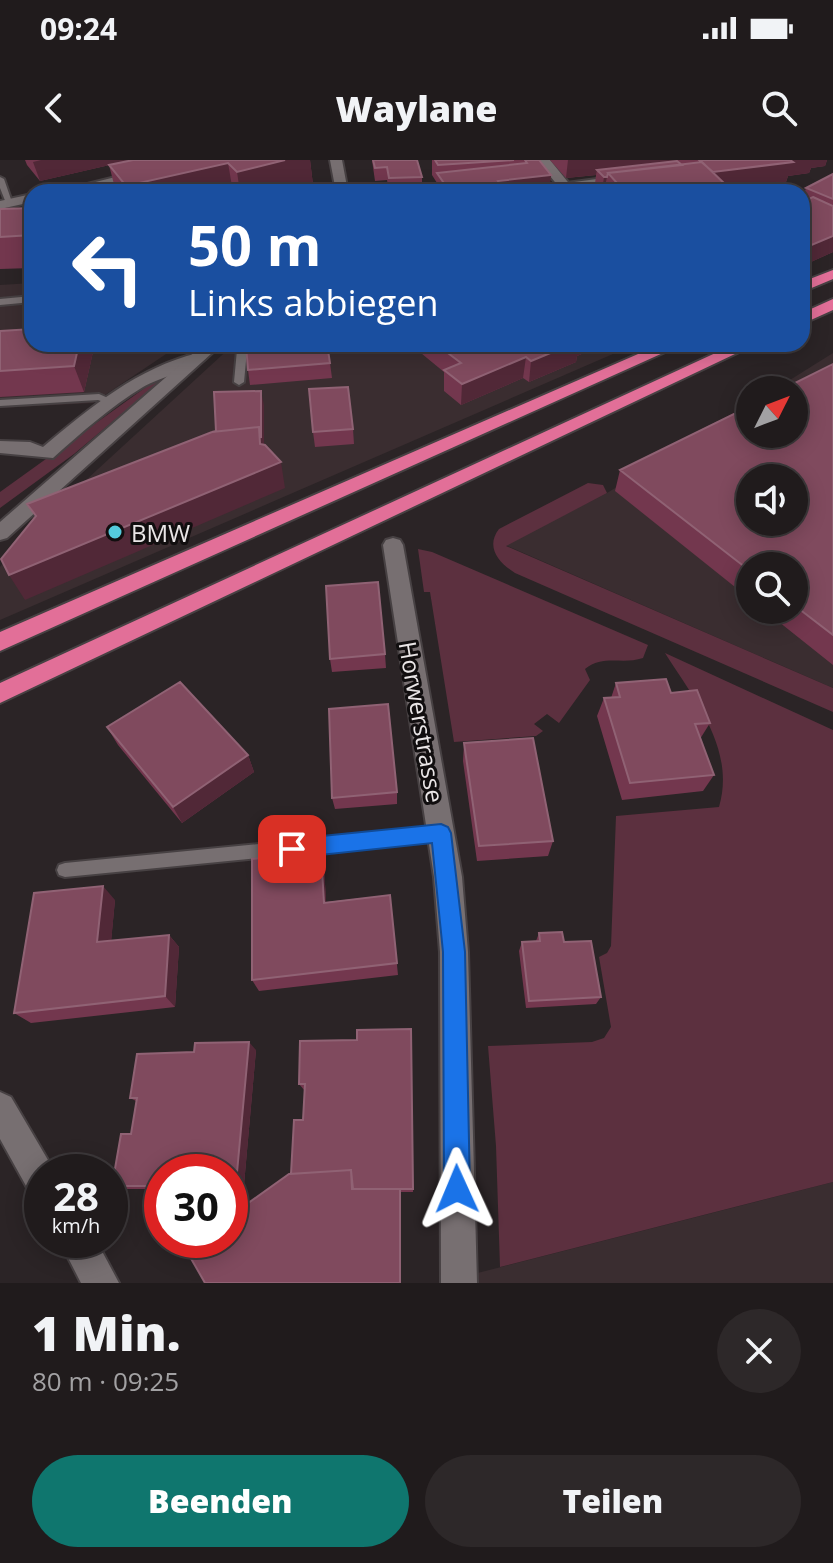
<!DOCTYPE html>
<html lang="de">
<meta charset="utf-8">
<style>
:root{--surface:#201b1c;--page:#2d2829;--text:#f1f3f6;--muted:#a2a1a3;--line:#3d393b;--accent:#0f766e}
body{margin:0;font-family:"Open Sans",sans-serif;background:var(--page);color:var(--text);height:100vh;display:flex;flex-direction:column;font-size:30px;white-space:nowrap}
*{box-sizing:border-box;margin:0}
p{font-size:26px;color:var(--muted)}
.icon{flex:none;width:44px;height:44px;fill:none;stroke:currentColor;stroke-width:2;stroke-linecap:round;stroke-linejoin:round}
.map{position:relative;height:1123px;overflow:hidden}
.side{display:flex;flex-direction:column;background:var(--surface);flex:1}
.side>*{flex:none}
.hud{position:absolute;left:24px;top:24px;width:786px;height:168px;border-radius:24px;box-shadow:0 4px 20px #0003,0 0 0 2px var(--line);background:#1a4fa0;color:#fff;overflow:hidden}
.needle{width:52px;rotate:48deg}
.buttons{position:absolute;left:736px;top:216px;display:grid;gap:16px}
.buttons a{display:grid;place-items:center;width:72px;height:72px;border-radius:50%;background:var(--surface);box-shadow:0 4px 20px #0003,0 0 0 2px var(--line);font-size:40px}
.speed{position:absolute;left:24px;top:994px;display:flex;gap:16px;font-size:40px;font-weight:700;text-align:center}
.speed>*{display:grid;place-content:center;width:104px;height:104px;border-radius:50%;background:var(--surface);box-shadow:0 4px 20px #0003,0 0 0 2px var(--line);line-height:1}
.speed small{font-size:20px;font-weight:400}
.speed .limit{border:12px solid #d22;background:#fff;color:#111}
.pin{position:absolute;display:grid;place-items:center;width:68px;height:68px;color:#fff;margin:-34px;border-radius:16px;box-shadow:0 4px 12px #0006}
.me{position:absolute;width:88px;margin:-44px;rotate:359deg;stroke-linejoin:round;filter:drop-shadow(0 0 6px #0008)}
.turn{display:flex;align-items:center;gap:28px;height:168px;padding:0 32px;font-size:36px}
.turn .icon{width:104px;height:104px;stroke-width:2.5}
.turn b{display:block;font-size:56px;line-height:68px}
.round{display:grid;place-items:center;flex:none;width:84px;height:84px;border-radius:42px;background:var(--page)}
.head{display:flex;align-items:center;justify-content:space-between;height:136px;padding:0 32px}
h1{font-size:48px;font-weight:800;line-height:60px}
.cta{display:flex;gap:16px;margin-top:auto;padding:16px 32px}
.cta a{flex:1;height:92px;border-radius:48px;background:var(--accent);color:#fff;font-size:32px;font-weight:800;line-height:92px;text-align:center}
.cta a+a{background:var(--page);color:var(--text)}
.status{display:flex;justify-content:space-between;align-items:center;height:56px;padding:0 40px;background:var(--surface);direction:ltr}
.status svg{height:22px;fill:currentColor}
header{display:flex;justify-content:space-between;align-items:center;height:104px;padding:0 32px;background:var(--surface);font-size:36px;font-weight:800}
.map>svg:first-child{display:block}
.built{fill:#3a2d30;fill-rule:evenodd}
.green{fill:#5c303f}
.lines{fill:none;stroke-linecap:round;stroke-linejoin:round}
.service-casing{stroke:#474143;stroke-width:4}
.minor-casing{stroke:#474143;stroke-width:4}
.tertiary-casing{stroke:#474143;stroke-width:4}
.motorway-casing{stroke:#474143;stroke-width:4}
.service{fill:#776f71;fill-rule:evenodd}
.minor{fill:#776f71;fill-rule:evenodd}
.tertiary{fill:#776f71;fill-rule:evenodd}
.motorway{fill:#e26f98;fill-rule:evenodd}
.wall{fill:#73374e}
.shaded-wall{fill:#512837}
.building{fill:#804a5e;stroke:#906274;stroke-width:2;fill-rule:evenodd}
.route{fill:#1a73e8;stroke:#114b97;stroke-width:2}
.poi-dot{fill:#54cadc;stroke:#110e0f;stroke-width:3}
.labels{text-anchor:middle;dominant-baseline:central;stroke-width:6;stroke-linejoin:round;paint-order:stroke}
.poi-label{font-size:24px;fill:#eae6e7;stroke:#110e0f;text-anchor:start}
.street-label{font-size:24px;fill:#eae6e7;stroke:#110e0f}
</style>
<div class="status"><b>09:24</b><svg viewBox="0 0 49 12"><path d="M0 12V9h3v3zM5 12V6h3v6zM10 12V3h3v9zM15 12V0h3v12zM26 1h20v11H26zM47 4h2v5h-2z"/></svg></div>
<header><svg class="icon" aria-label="back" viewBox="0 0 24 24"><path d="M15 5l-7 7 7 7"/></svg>Waylane<svg class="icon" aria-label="search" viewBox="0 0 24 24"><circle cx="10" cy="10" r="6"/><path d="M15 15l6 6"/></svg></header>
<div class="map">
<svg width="833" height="1123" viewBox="0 0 833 1123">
<rect width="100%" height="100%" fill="#2b2426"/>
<path class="built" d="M32,123V184H181L93,243L0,248V125Z
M234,184H636L0,460V407L23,378Z
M833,193V528L505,385L607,333L750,245V274H794V230H774ZM750,318H794V362H750ZM750,406H794V450H750Z
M833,1022V1123H458V1118Z"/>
<path class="green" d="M160,217L155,226L74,294L0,348V332Z
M588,323L603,325L607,333L506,386L833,528V552L515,413C499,403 485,387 499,369Z
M418,389L432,392L648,485L643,498C622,505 603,494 585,509L590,520L559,563L547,554L534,564L543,571L536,576L454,582L430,432H424Z
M665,493L833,570V1022L500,1107L496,986L488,886L592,882L604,878L611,867L599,797L607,793L611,786L616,656L719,647C736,589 694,539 665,493Z"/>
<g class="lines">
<defs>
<path id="service" d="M0,17L4,19L13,45L6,43L0,28Z
M612,17L616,19L615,21L563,26L559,24Z
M32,136V142L0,145V139Z
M224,184H297L292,187L247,190L244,222L239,225L234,222L237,190Z
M99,234L117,242L112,245L98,240L0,246V240Z
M441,666L446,668L449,673L446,678L441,680L65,717L59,715L57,710L59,705L65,703Z"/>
<path id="minor" d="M184,0H206L78,32H55Z
M537,0H550L576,32H563Z
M32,34V42L0,49V41Z
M198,193L206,198C196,208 159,218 143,227C110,247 81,273 53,298L0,293V281L30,282L43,287C91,247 137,208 198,193Z
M393,378L400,380L403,385L462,717L468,792L477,1123H441L440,792L434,717L383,385L386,380Z"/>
<path id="tertiary" d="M330,0H342L348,32H336Z
M204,184H222L7,378L0,380V362Z
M0,932L11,937L55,1012H42V1038L30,1033L0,979Z
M59,1080H96L119,1123H81Z"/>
<path id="motorway" d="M833,110V119L802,132V122Z
M833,139V150L802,164V153Z
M661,184H683L0,491V472Z
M735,184H756L0,543V523Z"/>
</defs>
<use href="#service" class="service-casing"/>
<use href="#minor" class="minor-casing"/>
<use href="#tertiary" class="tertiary-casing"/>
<use href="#motorway" class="motorway-casing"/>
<use href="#service" class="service"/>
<use href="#minor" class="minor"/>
<use href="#tertiary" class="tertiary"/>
<use href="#motorway" class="motorway"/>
</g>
<path class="wall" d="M25,0H126L127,1L40,21L27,5Z
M133,0H310L313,25L283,32H116L109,5Z
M372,0H417L422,17V30L417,31V32H389L387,20L375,21Z
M432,0H539L551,15L549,29L571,32H437V23L432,15Z
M550,0H827L825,6L811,8L809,13L788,16L786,22L728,29L727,32H604V31H602L595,24L596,15L566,18Z
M833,14V92L802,106V39L806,28Z
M32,48V108L0,109V49Z
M0,171L32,184H90L93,192L84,232L0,237Z
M109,184H161L160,187L111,189Z
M410,184H620L606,190L600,186L577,196L576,202L529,222L523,218L461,245L444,231V212Z
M330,203L332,218L250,225L248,210Z
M833,204V505L764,450H794V406H750V439L615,331L620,310Z
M353,269L354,284L315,287L313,272Z
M385,494L386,508L332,512L330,499Z
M616,523L671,533L710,563L700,579L714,615L703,631L622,640L597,556L604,538H611Z
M107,567L248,595L254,612L182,663L118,585Z
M464,583L553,681L548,696L477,701L463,601Z
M397,632V644L335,649L332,638Z
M321,692L324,706L326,742L390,735L398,815L259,831L252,820Z
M115,740L111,781L169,775L179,787L175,847L31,863L14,853Z
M539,773L564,782L601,837L596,844L526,848L519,791L522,782L536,781Z
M411,869L413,1032H401V1123H205L291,1014L303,960L305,931L299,924L357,880Z
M256,890L242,1047H230V1012H162V1029H126L112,1026L131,974L136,941L130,938Z"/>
<path class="shaded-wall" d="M41,0H126L127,1L40,21L33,2Z
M285,0H310L313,25L283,32H240L237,12Z
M568,0H677L675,6L597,10L596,15L566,18Z
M786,0H827L825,6L811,8L809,13L788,16L786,22L728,29L727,32H715L713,12Z
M228,3L233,32H127L126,26Z
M551,15L549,32H476L498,21Z
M604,17H607L604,31H602Z
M833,76V92L802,106V89Z
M79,184H90L93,192L84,232L74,206Z
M572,184H600V186L577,196L576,202L529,222L531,201Z
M607,184H620L606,190Z
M526,197L523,218L461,245L462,224Z
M261,231L264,245V293L281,302L285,328L25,440L9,415L260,284L259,267Z
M248,595L254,612L182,663L173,647Z
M321,692L324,706L327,756L324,743Z
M103,726L115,740L110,794L97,782Z
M169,775L179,787L175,847L165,836Z
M249,882L256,890L242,1047L234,1045Z
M400,1029L401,1032V1123H400Z"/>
<path class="building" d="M133,0H285L237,12L228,3L126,26L109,5Z
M373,0H417L422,17L389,18L387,7L375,8Z
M435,0H514L438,5Z
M525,0H539L551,15L498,21L503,29L476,32H450L437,13L527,3Z
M699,0H790L793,2L713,12Z
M677,1L682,5L608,13L607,17H604L597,10Z
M702,2L728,27L715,32H625L608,13Z
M833,14V39L806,28Z
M415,24L417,32H390L389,26Z
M567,27L571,32H527Z
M813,37L833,46V76L802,89V42Z
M32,48V75L0,77V49Z
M32,169V184H79L74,206L0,211V171Z
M246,184H327L330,203L248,210Z
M436,184H572L531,201L526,197L462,224L444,210L461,203Z
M833,204V475L794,445V406H750V411L620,310L750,246V274H794V230H781ZM750,318H794V362H750Z
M348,227L353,269L313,272L309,229Z
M261,231V278L259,267L212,272L216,271L214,232Z
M259,267L260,284L265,285L281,302L9,415L1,399L36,356L27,344L212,272Z
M378,422L385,494L330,499L326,426Z
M666,519L671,533L697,530L710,563L695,564L714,615L630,623L604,538L620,537L616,523Z
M180,522L248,595L173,647L107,567Z
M388,544L397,632L332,638L329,549Z
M533,578L553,681L479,686L464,583Z
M321,692L324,743L390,735L397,803L252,820V699Z
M103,726L97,782L169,775L165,836L14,853L34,733Z
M562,772L564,782L591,781L601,837L529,841L522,782L540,781L539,773Z
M411,869L413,1029H353L351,1010L291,1014L294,960H303L305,924H299L300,881L357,880V870Z
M249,882L234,1045H230V1012H162V1026H112L121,974H131L137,938H130L137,894L194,892L195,883Z
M351,1010L352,1029H400V1123H205L185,1088L197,1080H230V1056L289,1014Z"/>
<path class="route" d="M441,664L448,667L451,673L465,792L470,1029L466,1038L457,1042L448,1038L444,1029L443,792L432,683L292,698L285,695L282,689L285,682L292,679Z"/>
<circle class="poi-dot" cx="115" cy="372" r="8"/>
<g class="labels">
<g class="poi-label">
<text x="131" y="372">BMW</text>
</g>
<g class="street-label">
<text transform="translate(422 562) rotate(80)">Horwerstrasse</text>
</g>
</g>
</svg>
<div class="buttons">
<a><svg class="needle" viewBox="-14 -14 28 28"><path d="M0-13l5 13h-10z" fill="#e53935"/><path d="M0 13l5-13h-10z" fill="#a2a1a3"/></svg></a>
<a><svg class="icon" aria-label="sound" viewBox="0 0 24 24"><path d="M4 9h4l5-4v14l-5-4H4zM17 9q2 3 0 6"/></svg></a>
<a><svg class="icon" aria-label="search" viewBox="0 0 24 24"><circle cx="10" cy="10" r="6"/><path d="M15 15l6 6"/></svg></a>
</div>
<div class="speed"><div>28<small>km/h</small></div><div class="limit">30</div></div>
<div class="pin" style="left:292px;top:689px;background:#d93025"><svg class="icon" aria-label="arrive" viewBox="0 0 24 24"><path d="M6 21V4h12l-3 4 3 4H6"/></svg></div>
<svg class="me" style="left:457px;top:1029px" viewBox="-20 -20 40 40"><path d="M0-17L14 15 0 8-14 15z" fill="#1a73e8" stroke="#fff" stroke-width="4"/></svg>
<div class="hud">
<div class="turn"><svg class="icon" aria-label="left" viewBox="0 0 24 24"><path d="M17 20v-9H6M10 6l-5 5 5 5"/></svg><div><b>50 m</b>Links abbiegen</div></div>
</div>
</div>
<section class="side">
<div class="head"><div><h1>1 Min.</h1><p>80 m · 09:25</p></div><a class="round"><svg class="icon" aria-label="close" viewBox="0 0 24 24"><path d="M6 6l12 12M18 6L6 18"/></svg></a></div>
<div class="cta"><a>Beenden</a><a>Teilen</a></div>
</section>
